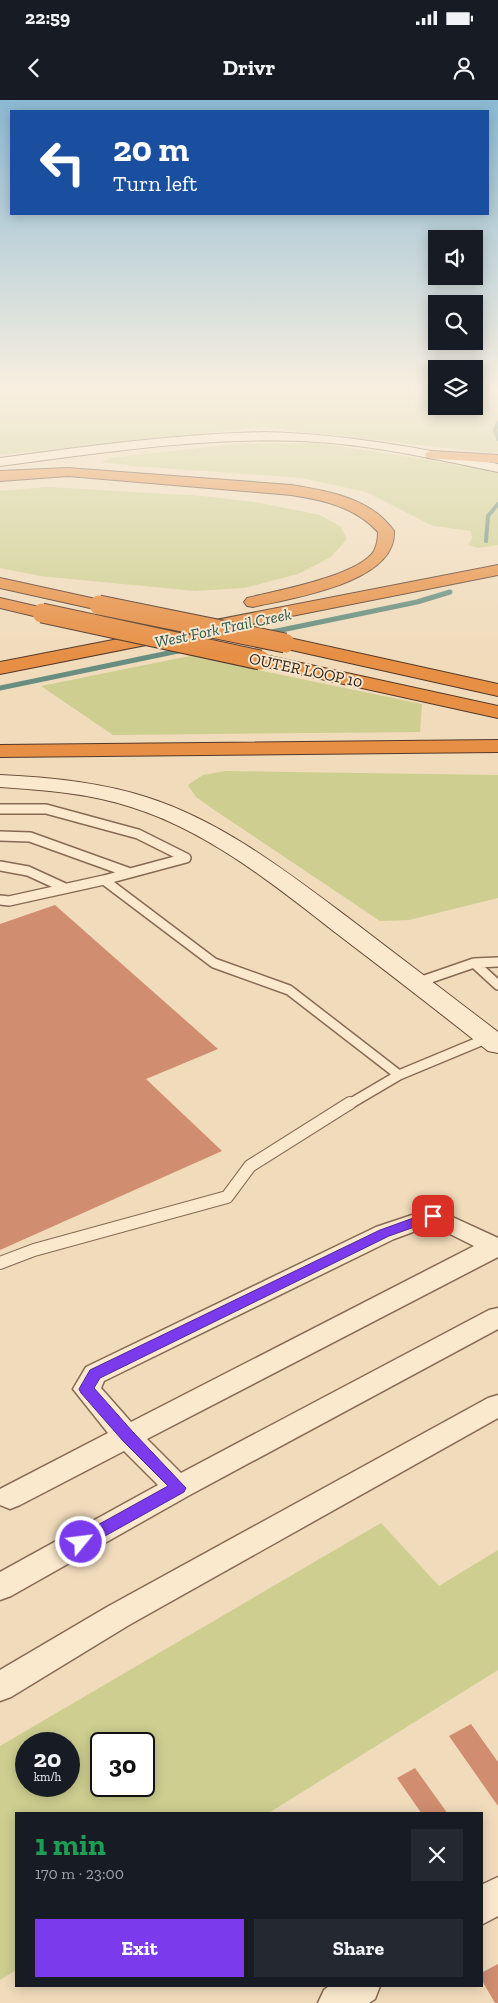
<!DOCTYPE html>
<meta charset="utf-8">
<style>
:root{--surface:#171b24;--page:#242831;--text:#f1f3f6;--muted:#9ea1a6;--accent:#7c3aed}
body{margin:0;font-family:"Zilla Slab",serif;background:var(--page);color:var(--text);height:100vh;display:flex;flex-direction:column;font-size:19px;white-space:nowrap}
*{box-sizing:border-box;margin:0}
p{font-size:16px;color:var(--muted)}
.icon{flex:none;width:28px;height:28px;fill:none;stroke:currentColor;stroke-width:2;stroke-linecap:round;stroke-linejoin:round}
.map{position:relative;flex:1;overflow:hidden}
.drawer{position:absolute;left:15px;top:1712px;width:468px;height:175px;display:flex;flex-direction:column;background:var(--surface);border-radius:0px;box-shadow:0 2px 12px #0003}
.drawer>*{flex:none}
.top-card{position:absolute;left:10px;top:10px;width:479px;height:105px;border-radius:0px;box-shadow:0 2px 12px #0003;background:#1a4fa0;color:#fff;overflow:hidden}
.tools{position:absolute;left:428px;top:130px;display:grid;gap:10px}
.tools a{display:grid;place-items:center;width:55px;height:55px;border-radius:0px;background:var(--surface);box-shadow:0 2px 12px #0003;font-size:25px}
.speed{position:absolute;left:15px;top:1632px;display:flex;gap:10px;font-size:25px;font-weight:700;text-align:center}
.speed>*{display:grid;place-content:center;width:65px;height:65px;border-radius:50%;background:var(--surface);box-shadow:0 2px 12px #0003;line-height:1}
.speed small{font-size:12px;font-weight:400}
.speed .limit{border:2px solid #111;border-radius:8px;background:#fff;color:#111}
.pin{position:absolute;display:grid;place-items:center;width:42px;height:42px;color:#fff;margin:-21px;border-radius:10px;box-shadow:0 2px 8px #0006}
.me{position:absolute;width:55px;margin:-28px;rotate:61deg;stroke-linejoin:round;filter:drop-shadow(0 0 4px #0008)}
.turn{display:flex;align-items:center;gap:18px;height:105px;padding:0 20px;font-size:22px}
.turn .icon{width:65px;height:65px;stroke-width:2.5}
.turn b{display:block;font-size:35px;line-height:42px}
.round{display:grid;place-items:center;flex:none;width:52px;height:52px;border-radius:0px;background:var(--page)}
.head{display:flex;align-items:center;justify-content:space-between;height:85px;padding:0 20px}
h1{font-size:30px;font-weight:700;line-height:38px;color:#1e9e55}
.button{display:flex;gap:10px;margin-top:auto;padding:10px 20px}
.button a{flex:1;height:58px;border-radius:0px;background:var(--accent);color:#fff;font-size:20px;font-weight:700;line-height:58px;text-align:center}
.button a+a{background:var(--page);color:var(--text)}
.status{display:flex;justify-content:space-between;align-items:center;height:35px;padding:0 25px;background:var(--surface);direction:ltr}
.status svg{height:14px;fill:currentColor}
header{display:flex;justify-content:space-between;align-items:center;height:65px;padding:0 20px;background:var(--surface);font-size:22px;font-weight:700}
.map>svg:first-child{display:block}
.green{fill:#cdce8f;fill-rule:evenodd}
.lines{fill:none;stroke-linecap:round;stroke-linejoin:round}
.stream-far1{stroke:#678e80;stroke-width:4}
.stream{stroke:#678e80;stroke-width:5}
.building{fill:#d08d6f}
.lane-far1-casing{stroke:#886a54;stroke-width:12}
.lane-casing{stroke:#886a54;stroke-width:14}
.street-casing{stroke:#886a54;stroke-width:3}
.secondary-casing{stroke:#694b38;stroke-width:2}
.highway-casing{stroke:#553929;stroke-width:2}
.lane-far1{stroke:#fbe9ce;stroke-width:9}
.lane{stroke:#fbe9ce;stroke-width:12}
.street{fill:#fbe9ce;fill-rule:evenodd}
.secondary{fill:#fbe9ce;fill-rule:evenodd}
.highway{fill:#e68f45;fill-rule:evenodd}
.highway-bridge-casing{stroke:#553929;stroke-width:21;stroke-linecap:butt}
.highway-bridge{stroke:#e68f45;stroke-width:19}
.route{fill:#7c3aed;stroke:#51269a}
.labels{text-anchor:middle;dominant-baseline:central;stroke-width:4;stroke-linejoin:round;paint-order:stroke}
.far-water-label{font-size:16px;font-style:italic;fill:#28574f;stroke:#f7e6cb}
.far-street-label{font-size:16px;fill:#36251a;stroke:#f7e6cb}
</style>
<div class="status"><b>22:59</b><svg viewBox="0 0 49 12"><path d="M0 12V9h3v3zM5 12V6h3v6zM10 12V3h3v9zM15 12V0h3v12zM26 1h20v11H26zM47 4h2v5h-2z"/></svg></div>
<header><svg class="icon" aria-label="back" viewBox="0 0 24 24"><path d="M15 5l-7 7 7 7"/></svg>Drivr<svg class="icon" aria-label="person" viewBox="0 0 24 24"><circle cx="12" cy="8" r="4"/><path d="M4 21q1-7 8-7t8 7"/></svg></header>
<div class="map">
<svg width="498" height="1903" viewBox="0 0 498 1903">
<rect width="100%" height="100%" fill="#f0dbbb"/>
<path class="green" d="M0,289H436V306H474V289H498V352L490,353L261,327L0,355Z
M317,343L429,360L498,373V445L478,448L468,445L472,438L471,431L433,426L366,392L302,378L134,366L101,362L111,358L235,344Z
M47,387L202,396L255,402L320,415L340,426L347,439L331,457L298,474L244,488L195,491L40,476L0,468V391Z
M190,556L422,604L420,632L113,635L41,586Z
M226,671L498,675V798L409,820L380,821L210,707L196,697L188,685L203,675Z
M381,1423L439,1486L498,1450V1570L267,1714H16V1870L0,1880V1646ZM26,1644H69V1686H26ZM101,1644H144V1686H101Z"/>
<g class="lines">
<path class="stream-far1" d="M498,323L495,330L498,339
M486,441L488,416L498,404"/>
<path class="stream" d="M267,533L417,502L450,492
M0,588L183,550"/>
</g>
<path class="building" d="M55,805L218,949L146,979L222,1051L0,1150V824Z
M471,1624L498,1662V1706L449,1636Z
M415,1668L448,1714H422L397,1678Z
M498,1864V1903H495L481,1879V1873Z"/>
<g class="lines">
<defs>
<path id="lane-far1" d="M0,709H46L138,734L186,758L104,780L214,863L289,890L399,975
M0,736L30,737L130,773
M0,766L28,771L65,788
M0,800L9,801L104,780
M474,863L498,885
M416,883L474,863L498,862
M348,1005L399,975L488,938"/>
<path id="lane" d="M0,1163L34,1150L227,1097L250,1066L350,1003"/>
<path id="street" d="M433,1108L498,1138V1157L147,1339L181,1373L489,1210L498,1208V1229L188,1396L11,1496L0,1500V1472L158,1385L124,1351L20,1405L10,1409L0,1405V1389L108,1333L73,1289L86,1267L376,1127ZM432,1125L474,1146L131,1322L101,1288L104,1281L394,1139Z
M498,1295V1318L129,1525L11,1597L0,1601V1570L107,1507L488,1298Z
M498,1777V1816L481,1825V1785Z
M329,1886H380L375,1899L369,1903H318L324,1890Z"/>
<path id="secondary" d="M265,332C344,334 420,348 498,364V372C434,359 369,344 303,341C201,337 100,353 0,366V358C88,346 176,334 265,332Z
M0,675C49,677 99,682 146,697C222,721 287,772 350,819C399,857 449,894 498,932V953L488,951C438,911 387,872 336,833C273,784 208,731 131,707C89,693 44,690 0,687Z"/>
<path id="highway" d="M432,351L498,355V363L427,358L425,355L427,352Z
M68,368L291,385C328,391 371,398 394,431C397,483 291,498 253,507L247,506L244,502L247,498C276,491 358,476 374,451C377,445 378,438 378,432C355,407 324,400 291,395L68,376L0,381V371Z
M498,465V475L0,574V562Z
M0,478L105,501L108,505L105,509L99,510L0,488Z
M0,498L48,509L51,513L48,517L42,518L0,508Z
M285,537L498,584V596L278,547L276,543L278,539Z
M260,554L498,606V618L253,564L250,560L253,556Z
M498,640V652L0,657V645Z"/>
</defs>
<use href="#lane-far1" class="lane-far1-casing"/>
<use href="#lane" class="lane-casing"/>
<use href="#street" class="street-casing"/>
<use href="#secondary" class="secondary-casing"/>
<use href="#highway" class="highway-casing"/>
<use href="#lane-far1" class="lane-far1"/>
<use href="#lane" class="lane"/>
<use href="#street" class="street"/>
<use href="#secondary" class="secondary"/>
<use href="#highway" class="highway"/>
<defs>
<path id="highway-bridge" d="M99,505L285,543
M42,513L260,560"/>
</defs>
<use href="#highway-bridge" class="highway-bridge-casing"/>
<use href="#highway-bridge" class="highway-bridge"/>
</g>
<linearGradient id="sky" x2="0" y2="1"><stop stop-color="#8bb9d3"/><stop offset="0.52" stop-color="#f8efe0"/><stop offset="1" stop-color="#f8efe0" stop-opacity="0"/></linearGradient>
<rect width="498" height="556" fill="url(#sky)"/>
<path class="route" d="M433,1111L437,1113L439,1116L437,1119L389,1136L100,1278L94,1288L133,1332L186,1388L184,1392L87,1446L81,1448L76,1446L73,1442L76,1437L168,1386L123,1341L81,1293L79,1289L90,1270L380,1130Z"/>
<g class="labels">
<g class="far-water-label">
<text transform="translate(223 528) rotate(-12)">West Fork Trail Creek</text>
</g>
<g class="far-street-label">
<text transform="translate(306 570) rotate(12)">OUTER LOOP 10</text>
</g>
</g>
</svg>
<div class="tools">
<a><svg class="icon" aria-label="sound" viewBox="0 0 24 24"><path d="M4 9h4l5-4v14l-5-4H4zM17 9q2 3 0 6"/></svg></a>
<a><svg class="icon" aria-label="search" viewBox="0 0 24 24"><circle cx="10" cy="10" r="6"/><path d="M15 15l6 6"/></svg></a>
<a><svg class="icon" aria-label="layers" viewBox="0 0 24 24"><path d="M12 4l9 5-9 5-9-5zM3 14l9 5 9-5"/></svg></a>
</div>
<div class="speed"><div>20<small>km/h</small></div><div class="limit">30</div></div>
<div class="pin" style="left:433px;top:1116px;background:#d93025"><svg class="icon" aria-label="arrive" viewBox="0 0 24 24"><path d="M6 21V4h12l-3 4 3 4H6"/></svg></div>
<svg class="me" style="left:81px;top:1442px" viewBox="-20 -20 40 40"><circle r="17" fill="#7c3aed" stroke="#fff" stroke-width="3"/><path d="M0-11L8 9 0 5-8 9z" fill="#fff"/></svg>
<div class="top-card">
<div class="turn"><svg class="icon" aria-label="left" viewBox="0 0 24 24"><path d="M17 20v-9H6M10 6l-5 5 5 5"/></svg><div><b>20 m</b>Turn left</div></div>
</div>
<section class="drawer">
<div class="head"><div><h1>1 min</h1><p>170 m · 23:00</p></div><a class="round"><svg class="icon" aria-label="close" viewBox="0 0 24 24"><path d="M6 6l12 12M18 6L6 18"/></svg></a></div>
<div class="button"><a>Exit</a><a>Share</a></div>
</section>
</div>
